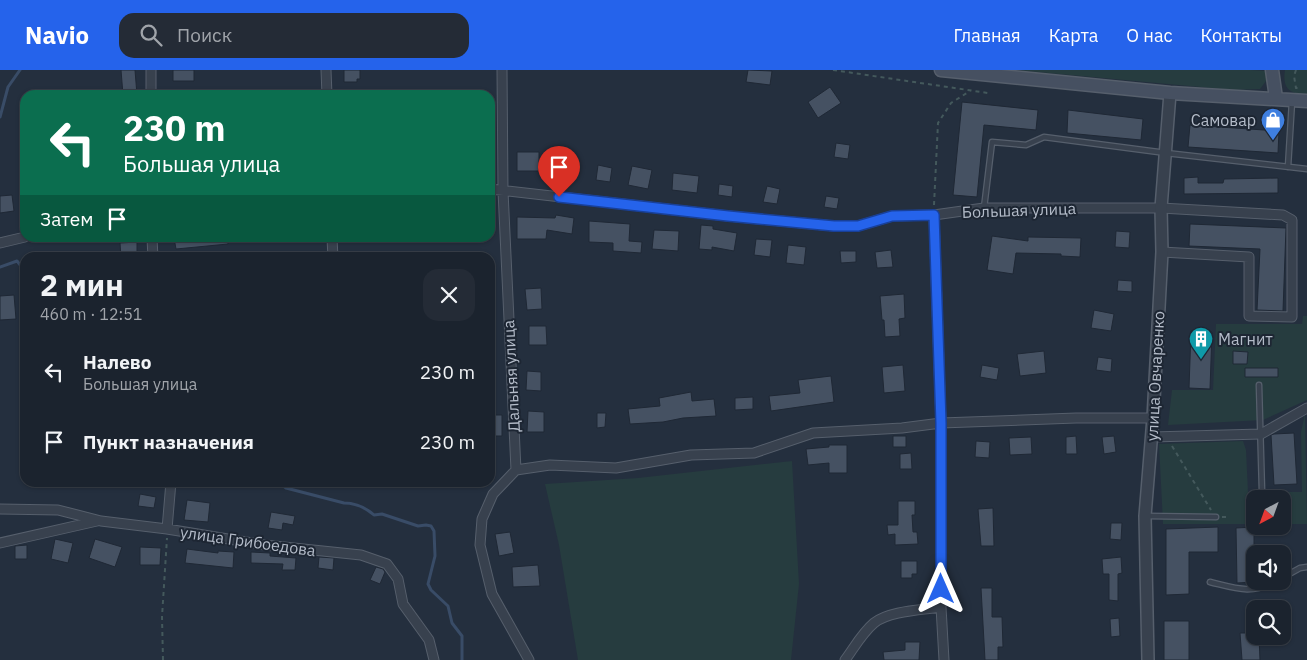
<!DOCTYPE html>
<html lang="ru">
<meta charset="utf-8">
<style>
:root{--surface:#1b232e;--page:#242b36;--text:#f1f3f6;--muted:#a0a4aa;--line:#39404a;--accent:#2563eb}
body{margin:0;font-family:"IBM Plex Sans",sans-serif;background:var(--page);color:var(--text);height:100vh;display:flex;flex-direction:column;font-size:19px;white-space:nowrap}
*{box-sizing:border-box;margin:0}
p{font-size:16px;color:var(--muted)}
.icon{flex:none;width:28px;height:28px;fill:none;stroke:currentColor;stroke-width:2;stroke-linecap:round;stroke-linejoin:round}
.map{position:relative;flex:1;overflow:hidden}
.side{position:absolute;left:20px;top:182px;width:475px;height:235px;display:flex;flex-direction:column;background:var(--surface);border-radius:15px;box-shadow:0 1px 4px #0004,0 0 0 1px var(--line)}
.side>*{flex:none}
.hud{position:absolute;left:20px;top:20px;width:475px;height:152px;border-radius:15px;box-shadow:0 1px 4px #0004,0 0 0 1px var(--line);background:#0b6e4f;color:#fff;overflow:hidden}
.needle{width:32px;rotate:221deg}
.tools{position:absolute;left:1246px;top:420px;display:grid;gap:10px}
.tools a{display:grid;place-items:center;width:45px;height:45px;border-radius:10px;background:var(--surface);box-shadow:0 1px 4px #0004,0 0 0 1px var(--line);font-size:25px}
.pin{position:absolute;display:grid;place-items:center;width:42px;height:42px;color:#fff;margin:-51px -21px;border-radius:50% 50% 50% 0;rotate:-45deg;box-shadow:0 0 5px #0007}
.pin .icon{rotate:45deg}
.me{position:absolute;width:55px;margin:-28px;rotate:0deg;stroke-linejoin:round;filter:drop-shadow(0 0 4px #0008)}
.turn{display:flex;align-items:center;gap:18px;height:105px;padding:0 20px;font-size:22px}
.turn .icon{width:65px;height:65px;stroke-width:2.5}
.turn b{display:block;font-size:35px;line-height:42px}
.then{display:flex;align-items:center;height:48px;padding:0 20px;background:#0003;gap:10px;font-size:19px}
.round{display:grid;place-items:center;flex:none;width:52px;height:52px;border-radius:15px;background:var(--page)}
.headline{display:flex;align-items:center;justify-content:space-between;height:85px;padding:0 20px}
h1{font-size:30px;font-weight:700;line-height:38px}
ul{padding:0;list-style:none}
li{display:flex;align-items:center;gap:15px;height:70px;padding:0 20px}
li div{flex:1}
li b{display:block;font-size:19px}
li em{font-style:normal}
header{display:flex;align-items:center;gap:30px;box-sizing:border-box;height:70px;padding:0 25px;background:var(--accent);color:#fff}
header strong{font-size:24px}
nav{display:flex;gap:28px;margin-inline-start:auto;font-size:18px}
.search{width:350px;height:45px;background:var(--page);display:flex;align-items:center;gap:12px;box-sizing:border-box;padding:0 18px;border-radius:15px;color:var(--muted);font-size:19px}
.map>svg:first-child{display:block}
.green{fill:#263c3f}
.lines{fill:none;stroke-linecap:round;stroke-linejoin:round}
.stream{stroke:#394c67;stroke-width:3}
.building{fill:#455162;stroke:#1f2835}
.service-casing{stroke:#565f6c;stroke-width:7}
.minor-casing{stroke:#565f6c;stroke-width:11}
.tertiary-casing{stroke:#565f6c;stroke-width:14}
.secondary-casing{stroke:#565f6c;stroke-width:15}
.path{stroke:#44595c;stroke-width:2;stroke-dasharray:4 4;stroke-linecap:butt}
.service{stroke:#38414e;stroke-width:4.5}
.minor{stroke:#38414e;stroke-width:9}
.tertiary{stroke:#38414e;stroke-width:11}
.secondary{stroke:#465061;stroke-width:12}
.route-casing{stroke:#184099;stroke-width:12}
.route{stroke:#2563eb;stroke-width:9}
.labels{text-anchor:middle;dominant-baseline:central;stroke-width:4;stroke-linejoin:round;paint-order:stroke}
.poi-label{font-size:16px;fill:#b4bcc9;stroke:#1d2633;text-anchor:end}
.street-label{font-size:16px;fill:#b4bcc9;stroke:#1d2633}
</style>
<header>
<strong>Navio</strong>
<div class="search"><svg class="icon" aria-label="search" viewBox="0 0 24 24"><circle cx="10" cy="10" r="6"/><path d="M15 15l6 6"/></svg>Поиск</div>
<nav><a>Главная</a><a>Карта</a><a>О нас</a><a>Контакты</a></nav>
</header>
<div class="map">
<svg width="1307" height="590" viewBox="0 0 1307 590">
<rect width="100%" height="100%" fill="#242f3e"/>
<path class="green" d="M1016,0H1251L1267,1L1266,11L1260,19L1233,20Z
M1285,0H1307V25C1290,24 1282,19 1285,0Z
M1303,246H1307V330L1263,350L1168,355L1172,320H1213L1216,254H1302Z
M1305,344L1307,454H1283L1282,429H1255V454H1163L1159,374L1243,371L1246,380L1248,422H1302L1301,362Z
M792,391L799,514L791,590H578L559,475L545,414L638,408Z"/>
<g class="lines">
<path class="stream" d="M0,47L8,17L20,0
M0,197L17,191L25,201
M278,412L286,418L344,433C356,433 365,437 374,445L382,444L418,456L426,455L431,456L434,461L435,486L428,514L431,520L448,536L452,553L462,566V590"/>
</g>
<path class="building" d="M121,0H135L137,25H123Z
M173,0H194V11H173Z
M344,0H360V9H357V12H344Z
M748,0L772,1L770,15L746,12Z
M830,17L841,33L818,48L808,32Z
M962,32L1038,40L1036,60L984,55L977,127L953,125Z
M1068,40L1143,49L1141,70L1067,63Z
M1190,55L1279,61L1278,83L1188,77Z
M836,73L850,75L848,89L834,87Z
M517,82H539V101H517Z
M562,95L578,98L576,107L561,105Z
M598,95L612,98L610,112L596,110Z
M632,96L652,100L648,119L628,115Z
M673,103L699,106L697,123L672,120Z
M1198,107V113H1223L1224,109L1278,108V123L1184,124V108Z
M719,114L733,116L732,127L718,125Z
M767,116L780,119L777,134L763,132Z
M12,125L14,141L0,143V126Z
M826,126L839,128L837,139L824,137Z
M556,145L574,148L572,164L547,160L546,169H517V147L555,148Z
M589,151L630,154L629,171L642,172L641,183L613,181V173L589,172Z
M1190,154L1286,158L1283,241L1257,240L1260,179L1189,176Z
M701,155L713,156V159L737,163L734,181L712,177V180L699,179Z
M654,160L679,161L678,181L652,179Z
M1116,161L1130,162L1129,178L1115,177Z
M992,166L1028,171V167L1081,168L1080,187L1061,186V184L1016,183L1013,204L987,200Z
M174,168H228V174L176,179Z
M756,169L772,170L770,187L754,185Z
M137,172V188H121L120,173Z
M788,175L806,177L804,195L786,193Z
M891,180L893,197L877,198L875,182Z
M840,181H856V192L841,193Z
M1118,210L1132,211V222L1117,221Z
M541,218L542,239L527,240L525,219Z
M904,224L905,248L899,249L900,266L885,267L884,250H882L880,226Z
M14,225L16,249L0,250V226Z
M1094,240L1114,244L1111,261L1091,258Z
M529,256H546L547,275H529Z
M1191,261L1212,262L1210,319L1189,318Z
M1044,281L1046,303L1020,306L1017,284Z
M1233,281L1248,282L1247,294H1233Z
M1098,287L1112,289L1111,302L1096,300Z
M903,295L905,321L884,323L882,297Z
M982,295L999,298L997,310L980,307Z
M1245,298H1278V307H1245Z
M527,301L541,302V321L526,320Z
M831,306L834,332L771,341L769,326L800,323L798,310Z
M691,322L692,331L714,329L716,346L683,348L663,352L630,354L628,339L660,336L659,328Z
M753,327V339L735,340V328Z
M528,341L544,342V362H527Z
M597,343H606L605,357L597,358Z
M490,345H502V366H490Z
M1294,363L1297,414L1274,415L1271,365L1274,364Z
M893,366H906V377H893Z
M1076,366L1077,384H1066V367Z
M1114,366L1116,382L1104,384L1102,367Z
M1031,367L1032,384L1010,385L1009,368Z
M976,371L990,372L989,388L975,387Z
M829,375H847V403H829V393L808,395L806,379L829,377Z
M911,383L912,399H900V384Z
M140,424L156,427L154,438L138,436Z
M187,430L210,433L208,452L184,450Z
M898,431H915V445H912L913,462H917L918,474L895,475V464L888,465L887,455H898Z
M993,438L994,476H981L978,439Z
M271,442L295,446L293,455L283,453L282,460L268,458Z
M1111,453H1122L1121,470L1110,469Z
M1218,457V482H1189V524L1166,525V459Z
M1254,457V512L1237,513L1236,458Z
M510,462L514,483L499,486L495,464Z
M55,469L73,473L68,493L51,489Z
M95,469L122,477L115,497L89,488Z
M27,475V489H15V476Z
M140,477L161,478L160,495H140Z
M187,479L218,483V481L234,482L233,498L185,493Z
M251,482L270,483V486L296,488L295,500H282L283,494L251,493Z
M319,487L334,488L333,500L318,498Z
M1121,487L1122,503L1118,504V531L1109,530V504H1103L1102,489Z
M901,491H917V504H912V508H901Z
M538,495L540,516L513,517L512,497Z
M376,497L383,499L385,502L380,514L370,510Z
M981,518H992V547H1002L1003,577H998V590H985Z
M1119,548L1120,566L1111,567L1110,549Z
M1164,551H1189V590H1164Z
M1240,563H1255V566H1259L1260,590H1242Z
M905,572H920L919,590H884L883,582L905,580Z"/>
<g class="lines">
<defs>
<path id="service" d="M1288,97L1292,31
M984,138L992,72L1026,75L1044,67L1166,83L1307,99
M1259,315L1262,422
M1147,446L1216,447
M1282,508L1300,498L1307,497
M1210,512C1235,518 1252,525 1276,511"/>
<path id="minor" d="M151,0V25
M326,0L327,25
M502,0L503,121L516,400L493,424L482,449L480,475L492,524L529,590
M490,119L728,146L834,156H858L892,146L934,145L984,138H1161L1283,145L1292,150V247L1249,246V187L1162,182
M934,145L941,353V537L944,590
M152,168L153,188
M332,168L333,188
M0,173L25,167
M1152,367L1261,364L1307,338
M516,400L550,395L616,398L691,385L754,383L813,363L902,358L941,353L1076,348H1153
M0,439L58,440L101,451L167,459L265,475L361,485L387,494L398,509L403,534L429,570L434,590
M167,459L171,412
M0,473L97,451
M845,590C854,578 862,563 874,553C889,541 922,540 941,537"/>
<path id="tertiary" d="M1148,590L1145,446L1153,348L1162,182L1161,138L1170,23"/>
<path id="secondary" d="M941,0L1170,23L1307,31
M1272,0L1276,28"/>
</defs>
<use href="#service" class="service-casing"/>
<use href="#minor" class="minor-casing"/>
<use href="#tertiary" class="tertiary-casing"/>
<use href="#secondary" class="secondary-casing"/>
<path class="path" d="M833,0L988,23
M1296,0L1294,6L1296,18H1298
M934,135L938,53L951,33L970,21
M1172,376L1211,440
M1222,447H1228
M163,590L162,547L167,468"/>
<use href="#service" class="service"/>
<use href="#minor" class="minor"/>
<use href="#tertiary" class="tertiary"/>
<use href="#secondary" class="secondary"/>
</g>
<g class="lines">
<defs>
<path id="route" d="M559,127L728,146L834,156H858L892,146L934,145L941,353V519"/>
</defs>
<use href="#route" class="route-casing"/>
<use href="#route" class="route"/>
</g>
<defs>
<symbol id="shop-pin" viewBox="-11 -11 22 30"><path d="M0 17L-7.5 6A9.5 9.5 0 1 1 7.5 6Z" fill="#3f7fe0" stroke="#1d2633"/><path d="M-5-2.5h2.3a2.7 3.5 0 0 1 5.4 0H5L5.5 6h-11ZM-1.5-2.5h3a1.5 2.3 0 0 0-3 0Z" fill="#fff"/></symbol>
<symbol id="building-pin" viewBox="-11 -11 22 30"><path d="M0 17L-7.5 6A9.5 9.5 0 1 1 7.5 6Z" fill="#0f9aa8" stroke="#1d2633"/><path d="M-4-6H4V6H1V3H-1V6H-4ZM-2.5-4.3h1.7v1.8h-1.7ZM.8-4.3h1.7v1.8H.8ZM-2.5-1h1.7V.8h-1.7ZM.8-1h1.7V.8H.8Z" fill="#fff"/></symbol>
</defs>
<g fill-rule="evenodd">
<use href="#shop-pin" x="1259" y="36" width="28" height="38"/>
<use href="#building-pin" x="1187" y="255" width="28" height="38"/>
</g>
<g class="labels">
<g class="poi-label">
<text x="1256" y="50">Самовар</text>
<text x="1218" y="269" text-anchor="start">Магнит</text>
</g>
<g class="street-label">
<text transform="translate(1019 140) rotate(-2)">Большая улица</text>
<text transform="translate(511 306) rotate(-93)">Дальняя улица</text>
<text transform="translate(1155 306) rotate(-87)">улица Овчаренко</text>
<text transform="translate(248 471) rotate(8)">улица Грибоедова</text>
</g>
</g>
</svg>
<div class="tools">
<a><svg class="needle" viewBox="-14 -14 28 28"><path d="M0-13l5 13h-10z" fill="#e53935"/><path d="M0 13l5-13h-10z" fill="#a0a4aa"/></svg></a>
<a><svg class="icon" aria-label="sound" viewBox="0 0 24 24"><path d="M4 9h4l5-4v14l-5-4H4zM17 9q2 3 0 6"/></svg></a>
<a><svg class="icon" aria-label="search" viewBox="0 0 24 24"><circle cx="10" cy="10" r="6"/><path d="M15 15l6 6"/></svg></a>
</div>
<div class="pin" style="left:559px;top:127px;background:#d93025"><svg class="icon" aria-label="arrive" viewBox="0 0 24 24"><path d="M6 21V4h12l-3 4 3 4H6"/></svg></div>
<svg class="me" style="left:941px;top:519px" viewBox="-20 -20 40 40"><path d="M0-17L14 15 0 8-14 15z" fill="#2563eb" stroke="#fff" stroke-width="4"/></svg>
<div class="hud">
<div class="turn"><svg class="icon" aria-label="left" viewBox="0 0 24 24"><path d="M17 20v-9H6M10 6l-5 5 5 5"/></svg><div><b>230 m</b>Большая улица</div></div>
<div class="then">Затем<svg class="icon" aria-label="arrive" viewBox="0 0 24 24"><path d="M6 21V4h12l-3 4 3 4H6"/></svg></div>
</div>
<section class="side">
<div class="headline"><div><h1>2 мин</h1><p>460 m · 12:51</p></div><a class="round"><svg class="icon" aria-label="close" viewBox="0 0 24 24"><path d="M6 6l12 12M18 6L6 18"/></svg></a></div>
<ul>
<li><svg class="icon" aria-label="left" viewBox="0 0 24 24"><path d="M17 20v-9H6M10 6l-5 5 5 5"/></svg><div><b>Налево</b><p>Большая улица</p></div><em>230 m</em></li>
<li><svg class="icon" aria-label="arrive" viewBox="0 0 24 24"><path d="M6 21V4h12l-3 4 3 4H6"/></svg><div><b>Пункт назначения</b></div><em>230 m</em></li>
</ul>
</section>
</div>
